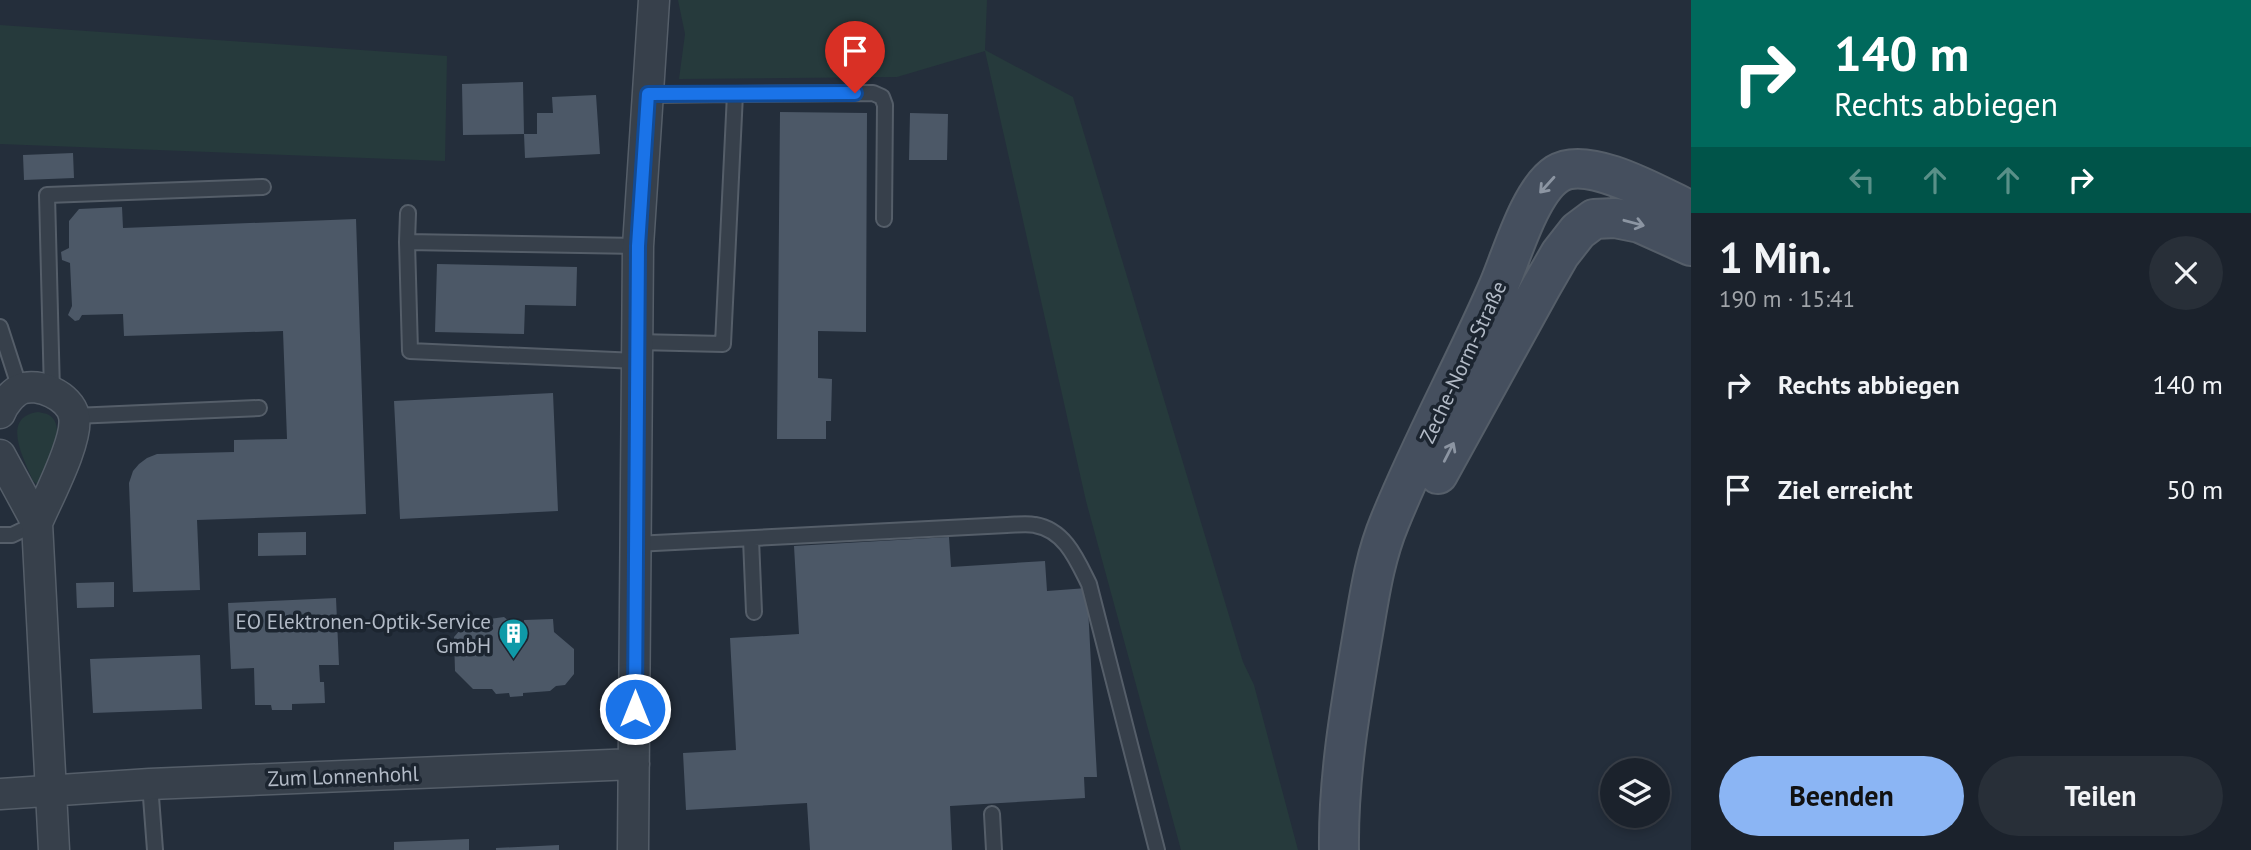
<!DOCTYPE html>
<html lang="de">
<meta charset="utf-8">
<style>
:root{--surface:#1b222c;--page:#282f38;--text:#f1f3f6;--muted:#a0a4a9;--line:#393f48;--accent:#8bb5f4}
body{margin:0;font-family:"PT Sans",sans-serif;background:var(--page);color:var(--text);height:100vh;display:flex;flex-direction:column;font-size:26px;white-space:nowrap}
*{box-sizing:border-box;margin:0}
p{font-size:23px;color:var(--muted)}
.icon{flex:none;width:38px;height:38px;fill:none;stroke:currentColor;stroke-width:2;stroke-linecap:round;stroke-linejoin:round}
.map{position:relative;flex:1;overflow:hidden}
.side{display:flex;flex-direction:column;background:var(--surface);width:560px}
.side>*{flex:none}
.hud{background:#00695c;color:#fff;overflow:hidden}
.tools{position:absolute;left:1600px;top:758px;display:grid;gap:14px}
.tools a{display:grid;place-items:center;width:70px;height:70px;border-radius:50%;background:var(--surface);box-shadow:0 4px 10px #0003,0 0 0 2px var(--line);font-size:35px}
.pin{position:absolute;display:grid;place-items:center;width:60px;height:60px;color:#fff;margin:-72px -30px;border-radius:50% 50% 50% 0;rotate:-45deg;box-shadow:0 0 7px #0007}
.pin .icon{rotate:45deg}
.me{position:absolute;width:77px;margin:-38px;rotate:0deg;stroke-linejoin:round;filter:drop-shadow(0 0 5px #0008)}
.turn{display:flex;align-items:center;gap:24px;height:147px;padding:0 28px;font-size:32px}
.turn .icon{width:91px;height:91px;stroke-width:2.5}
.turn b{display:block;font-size:49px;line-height:60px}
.lanes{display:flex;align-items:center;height:66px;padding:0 28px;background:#0003;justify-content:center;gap:35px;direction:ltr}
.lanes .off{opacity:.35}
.round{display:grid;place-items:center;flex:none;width:74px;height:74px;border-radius:37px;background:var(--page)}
.summary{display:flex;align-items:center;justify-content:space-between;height:119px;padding:0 28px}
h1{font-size:42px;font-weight:700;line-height:52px}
.button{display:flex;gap:14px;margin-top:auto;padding:14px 28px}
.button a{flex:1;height:80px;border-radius:42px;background:var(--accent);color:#111;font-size:28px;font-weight:700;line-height:80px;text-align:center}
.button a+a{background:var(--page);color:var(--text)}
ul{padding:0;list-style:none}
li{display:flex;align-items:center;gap:21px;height:105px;padding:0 28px}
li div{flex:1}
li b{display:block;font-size:26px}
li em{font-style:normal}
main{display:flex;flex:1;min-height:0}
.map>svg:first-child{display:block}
.green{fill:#263a3c}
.building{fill:#4c5867}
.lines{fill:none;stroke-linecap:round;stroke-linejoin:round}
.service-casing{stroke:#555e69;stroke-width:18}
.minor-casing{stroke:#555e69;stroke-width:33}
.secondary-casing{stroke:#555e69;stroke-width:42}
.service{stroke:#37404b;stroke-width:14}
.minor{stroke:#37404b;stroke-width:30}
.secondary{stroke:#454f5e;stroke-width:38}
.oneway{stroke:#8c95a2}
.route-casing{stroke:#114b97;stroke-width:18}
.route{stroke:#1a73e8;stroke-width:12}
.labels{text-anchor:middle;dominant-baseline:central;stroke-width:7;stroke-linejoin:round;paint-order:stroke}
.street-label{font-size:21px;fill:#b3bbc7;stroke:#1c2530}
.poi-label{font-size:21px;fill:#b3bbc7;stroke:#1c2530;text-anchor:end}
</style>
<main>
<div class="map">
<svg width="1691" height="850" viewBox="0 0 1691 850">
<rect width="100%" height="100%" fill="#242e3b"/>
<path class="green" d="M678,0H987L985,50L1073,97L1243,662L1254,685L1298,850H1181L1086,501L985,51L897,77L679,79L685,34Z
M0,25L447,56L445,161L0,144Z
M38,412C41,413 46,413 49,415C69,427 46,469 38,485L33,481C24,459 0,417 38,412Z"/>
<path class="building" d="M523,82L524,134L463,135L462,84Z
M596,95L600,154L525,158L524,134H537V113H553L552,97Z
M780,112L867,113L866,332L818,331V378L832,379L831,421H826V439H777Z
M910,113L948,114L947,160H909Z
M73,153L74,178L24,180L23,155Z
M122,207L123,228L356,219L366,514L197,520L200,590L133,592L129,483L133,471L139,464L147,458L157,454L234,452V440L287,439L283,331L124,336L123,314L82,315L79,320L75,321L68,315L72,306L70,263L62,260L61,252L69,248V221L79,209Z
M437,264L577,267L576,306L525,305L524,334L435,332Z
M553,393L558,511L400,519L394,401Z
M306,532V555L258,556V533Z
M949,537L951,567L1045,561L1047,591L1087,588L1097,777H1084L1085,798L950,806L952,850H810L807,803L686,810L683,753L736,750L730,638L799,634L794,546Z
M114,582V607L77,608L76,583Z
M336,598L339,665H319L320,682H324L325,703L292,704V710H272L271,705H255L254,668L231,669L228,603Z
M504,617L522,632V637H525L524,620L553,619L554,632L574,649V674L565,685L556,686L550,691L523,693V696L510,697L509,693L496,694L492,689H473L455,671L454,637L467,622Z
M200,655L202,709L93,713L90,659Z
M469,839V850H394V842Z
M559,845V850H496V848Z"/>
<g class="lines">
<defs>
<path id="service" d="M735,94L873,93L882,97L885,105L884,219
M408,213L407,242L410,351L637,361
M407,242L638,246
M0,327L20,389
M637,342L723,344L735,94L648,95
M52,392L47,195L263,187
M74,416L259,408
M0,535H12L37,523
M751,539L754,612
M635,544L1007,525C1015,525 1026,523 1035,525C1065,530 1077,560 1089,584L1157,850
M150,784L155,850
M992,814L994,850"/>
<path id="minor" d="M0,413C3,405 12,393 21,389C38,382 70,396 74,416C79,440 47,499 37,523
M0,455L37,523L54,850
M0,794L150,784L634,764
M633,850L638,246L654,0"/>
<path id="secondary" d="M1438,474L1541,287L1560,254L1578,231L1594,219L1615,218L1640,223L1691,246
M1339,850C1338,779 1350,709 1362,639C1369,599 1374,559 1390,521C1422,442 1463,368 1497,290C1511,259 1529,192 1557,174C1588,154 1661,197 1691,211"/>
</defs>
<use href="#service" class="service-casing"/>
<use href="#minor" class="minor-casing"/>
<use href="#secondary" class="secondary-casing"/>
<use href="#service" class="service"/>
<use href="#minor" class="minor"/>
<use href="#secondary" class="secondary"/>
</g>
<defs><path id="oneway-shaft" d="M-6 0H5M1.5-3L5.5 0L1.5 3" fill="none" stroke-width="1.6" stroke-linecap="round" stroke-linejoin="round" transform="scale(1.75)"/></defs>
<g class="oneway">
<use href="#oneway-shaft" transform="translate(1547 185) rotate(132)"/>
<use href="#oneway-shaft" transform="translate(1634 223) rotate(15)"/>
<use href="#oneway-shaft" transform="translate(1449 452) rotate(-63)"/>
</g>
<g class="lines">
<defs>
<path id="route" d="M635,709L638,246L648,94L855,93"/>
</defs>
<use href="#route" class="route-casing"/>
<use href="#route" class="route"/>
</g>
<defs>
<symbol id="building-pin" viewBox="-11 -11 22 30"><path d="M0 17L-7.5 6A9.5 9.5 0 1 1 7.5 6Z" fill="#0f9aa8" stroke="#1c2530"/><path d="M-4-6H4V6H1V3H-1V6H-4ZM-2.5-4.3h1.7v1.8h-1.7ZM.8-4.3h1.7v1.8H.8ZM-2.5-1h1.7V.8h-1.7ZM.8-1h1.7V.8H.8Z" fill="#fff"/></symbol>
</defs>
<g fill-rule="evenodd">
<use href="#building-pin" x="496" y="616" width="35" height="47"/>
</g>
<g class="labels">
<g class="street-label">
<text transform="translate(1463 362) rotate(-65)">Zeche-Norm-Straße</text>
<text transform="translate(343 776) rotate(-2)">Zum Lonnenhohl</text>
</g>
<g class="poi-label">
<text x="491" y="621">EO Elektronen-Optik-Service<tspan x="491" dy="24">GmbH</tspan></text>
</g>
</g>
</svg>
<div class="tools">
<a><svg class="icon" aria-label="layers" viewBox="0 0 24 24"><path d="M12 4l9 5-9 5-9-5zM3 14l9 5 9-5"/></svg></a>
</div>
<div class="pin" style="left:855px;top:93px;background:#d93025"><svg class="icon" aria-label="arrive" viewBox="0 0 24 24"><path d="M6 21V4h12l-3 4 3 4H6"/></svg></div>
<svg class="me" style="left:635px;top:709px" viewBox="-20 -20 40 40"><circle r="17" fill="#1a73e8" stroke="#fff" stroke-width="3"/><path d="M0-11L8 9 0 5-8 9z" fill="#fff"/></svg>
</div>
<section class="side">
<div class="hud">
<div class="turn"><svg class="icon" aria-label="right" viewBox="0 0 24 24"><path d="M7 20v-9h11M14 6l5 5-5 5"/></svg><div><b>140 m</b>Rechts abbiegen</div></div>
<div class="lanes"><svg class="icon off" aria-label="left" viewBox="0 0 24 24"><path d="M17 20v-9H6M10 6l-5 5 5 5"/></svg><svg class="icon off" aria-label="ahead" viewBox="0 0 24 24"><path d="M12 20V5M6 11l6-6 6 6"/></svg><svg class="icon off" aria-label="ahead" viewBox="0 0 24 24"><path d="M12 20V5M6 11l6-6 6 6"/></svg><svg class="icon" aria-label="right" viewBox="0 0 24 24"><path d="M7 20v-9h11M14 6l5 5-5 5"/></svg></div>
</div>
<div class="summary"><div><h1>1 Min.</h1><p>190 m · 15:41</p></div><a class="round"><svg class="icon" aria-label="close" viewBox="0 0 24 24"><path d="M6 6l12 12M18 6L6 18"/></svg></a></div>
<ul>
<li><svg class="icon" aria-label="right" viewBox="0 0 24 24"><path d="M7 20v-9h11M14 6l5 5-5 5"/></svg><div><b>Rechts abbiegen</b></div><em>140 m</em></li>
<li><svg class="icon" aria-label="arrive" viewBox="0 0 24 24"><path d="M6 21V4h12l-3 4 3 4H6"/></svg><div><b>Ziel erreicht</b></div><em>50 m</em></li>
</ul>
<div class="button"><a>Beenden</a><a>Teilen</a></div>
</section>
</main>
